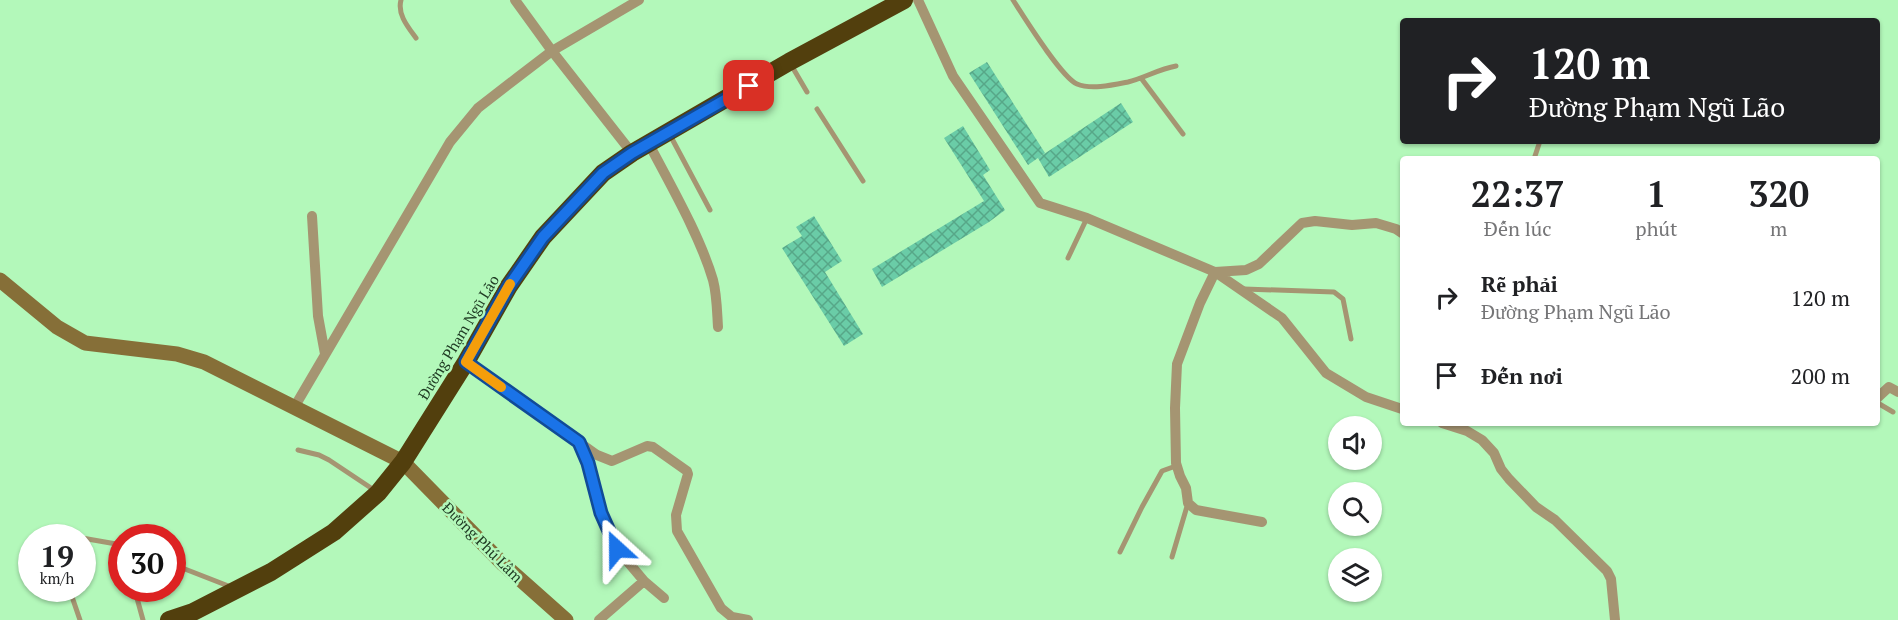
<!DOCTYPE html>
<html lang="vi">
<meta charset="utf-8">
<style>
:root{--surface:#fff;--page:#f6f6f6;--text:#202124;--muted:#757577}
body{margin:0;font-family:"PT Serif",serif;background:var(--page);color:var(--text);height:100vh;display:flex;flex-direction:column;font-size:22px;white-space:nowrap}
*{box-sizing:border-box;margin:0}
p{font-size:20px;color:var(--muted)}
.icon{flex:none;width:33px;height:33px;fill:none;stroke:currentColor;stroke-width:2;stroke-linecap:round;stroke-linejoin:round}
.map{position:relative;flex:1;overflow:hidden}
.side{position:absolute;left:1400px;top:156px;width:480px;height:270px;display:flex;flex-direction:column;background:var(--surface);border-radius:6px;box-shadow:0 2px 4px #0004}
.side>*{flex:none}
.banner{position:absolute;left:1400px;top:18px;width:480px;height:126px;border-radius:6px;box-shadow:0 2px 4px #0004;background:#202124;color:#fff;overflow:hidden}
.controls{position:absolute;left:1328px;top:416px;display:grid;gap:12px}
.controls a{display:grid;place-items:center;width:54px;height:54px;border-radius:50%;background:var(--surface);box-shadow:0 2px 4px #0004;font-size:30px}
.speed{position:absolute;left:18px;top:524px;display:flex;gap:12px;font-size:30px;font-weight:700;text-align:center}
.speed>*{display:grid;place-content:center;width:78px;height:78px;border-radius:50%;background:var(--surface);box-shadow:0 2px 4px #0004;line-height:1}
.speed small{font-size:15px;font-weight:400}
.speed .limit{border:9px solid #d22;background:#fff;color:#111}
.pin{position:absolute;display:grid;place-items:center;width:51px;height:51px;color:#fff;margin:-26px;border-radius:12px;box-shadow:0 3px 9px #0006}
.me{position:absolute;width:66px;margin:-33px;rotate:336deg;stroke-linejoin:round;filter:drop-shadow(0 0 4px #0008)}
.turn{display:flex;align-items:center;gap:21px;height:126px;padding:0 30px;font-size:27px}
.turn .icon{width:78px;height:78px;stroke-width:2.5}
.turn b{display:block;font-size:42px;line-height:51px}
.eta{display:flex;justify-content:space-evenly;align-items:center;height:102px;text-align:center}
.eta b{font-size:36px;font-weight:700;line-height:42px}
ul{padding:0;list-style:none}
li{display:flex;align-items:center;gap:18px;height:78px;padding:0 30px}
li div{flex:1}
li b{display:block;font-size:22px}
li em{font-style:normal}
.map>svg:first-child{display:block}
.building{fill:url(#building-cross-hatch)}
.lines{fill:none;stroke-linecap:round;stroke-linejoin:round}
.lane{stroke:#a59572;stroke-width:5}
.street{stroke:#a59572;stroke-width:10}
.secondary{stroke:#866f38;stroke-width:15}
.highway{stroke:#523f0d;stroke-width:18}
.route-casing{stroke:#114b97;stroke-width:15}
.route{stroke:#1a73e8;stroke-width:10}
.slow{stroke:#f59e0b;stroke-width:10}
.labels{text-anchor:middle;dominant-baseline:central;stroke-width:5;stroke-linejoin:round;paint-order:stroke}
.street-label{font-size:15px;fill:#203c24;stroke:#b3f8ba}
</style>
<div class="map">
<svg width="1898" height="620" viewBox="0 0 1898 620">
<defs>
<pattern id="building-cross-hatch" width="8" height="8" patternUnits="userSpaceOnUse" patternTransform="scale(1.5)"><rect width="8" height="8" fill="#6acca7"/><path d="M0 0l8 8M0 8l8-8" fill="none" stroke="#57a788"/></pattern>
</defs>
<rect width="100%" height="100%" fill="#b3f8ba"/>
<path class="building" d="M987,62L1045,153L1028,165L969,73Z
M1121,103L1133,122L1049,177L1038,158Z
M963,126L990,170L983,175L1005,210L989,222L882,287L872,269L984,201L944,138Z
M814,216L842,261L825,272L863,334L844,346L782,248L802,236L796,227Z"/>
<g class="lines">
<path class="lane" d="M401,0C397,14 408,27 416,38
M1013,0C1024,17 1061,77 1077,84C1091,90 1113,85 1128,82C1144,78 1159,69 1176,66
M790,63L807,92
M1141,78L1183,134
M817,109L863,181
M670,135L710,210
M1534,159L1540,141
M1068,258L1087,218
M1244,289L1334,292L1343,299L1351,339
M1876,402L1893,412
M298,450L319,455L329,460L374,490
M82,538L122,545
M1120,552L1142,507L1162,471L1173,467L1178,469
M1172,557L1188,503
M172,564L231,587
M69,588L80,620
M135,591L143,620"/>
<path class="street" d="M515,0L552,51L632,153
M918,0L953,76L1040,203L1087,218L1215,272L1282,318L1326,373L1366,397L1402,409
M649,144C671,186 700,236 713,280C717,295 717,312 718,327
M312,216L318,316L325,354
M466,362L597,455L612,461L647,446L653,447L687,471L688,474L676,515L677,531L721,608L732,617L748,620
M1876,399L1889,387L1898,392
M295,406L450,142L478,108L518,77L552,51L639,0
M1442,423L1467,431L1482,440L1494,453L1501,469L1509,479L1536,507L1555,520L1607,571L1611,579L1615,620
M579,442L588,463L601,513L617,549L644,581L664,598
M1262,522L1196,510L1188,503L1186,488L1180,476L1176,463L1175,408L1177,364L1200,303L1215,272L1246,270L1259,264L1302,223L1315,221L1352,225L1376,223L1396,229L1402,233
M599,620L644,581"/>
<path class="secondary" d="M0,280L57,327L85,343L177,354L204,362L403,462L503,564L566,620"/>
<path class="highway" d="M169,620L193,612L271,572L334,532L378,493L403,462L466,362L509,286L543,237L603,173L632,153L789,62L904,0"/>
</g>
<g class="lines">
<defs>
<path id="route" d="M617,549L601,513L588,463L579,442L466,362L509,286L543,237L603,173L632,153L749,86"/>
</defs>
<use href="#route" class="route-casing"/>
<use href="#route" class="route"/>
<path class="slow" d="M501,387L466,362L510,284"/>
</g>
<g class="labels">
<g class="street-label">
<text transform="translate(458 337) rotate(-59)">Đường Phạm Ngũ Lão</text>
<text transform="translate(483 542) rotate(45)">Đường Phú Lâm</text>
</g>
</g>
</svg>
<div class="controls">
<a><svg class="icon" aria-label="sound" viewBox="0 0 24 24"><path d="M4 9h4l5-4v14l-5-4H4zM17 9q2 3 0 6"/></svg></a>
<a><svg class="icon" aria-label="search" viewBox="0 0 24 24"><circle cx="10" cy="10" r="6"/><path d="M15 15l6 6"/></svg></a>
<a><svg class="icon" aria-label="layers" viewBox="0 0 24 24"><path d="M12 4l9 5-9 5-9-5zM3 14l9 5 9-5"/></svg></a>
</div>
<div class="speed"><div>19<small>km/h</small></div><div class="limit">30</div></div>
<div class="pin" style="left:749px;top:86px;background:#d93025"><svg class="icon" aria-label="arrive" viewBox="0 0 24 24"><path d="M6 21V4h12l-3 4 3 4H6"/></svg></div>
<svg class="me" style="left:617px;top:549px" viewBox="-20 -20 40 40"><path d="M0-17L14 15 0 8-14 15z" fill="#1a73e8" stroke="#fff" stroke-width="4"/></svg>
<div class="banner">
<div class="turn"><svg class="icon" aria-label="right" viewBox="0 0 24 24"><path d="M7 20v-9h11M14 6l5 5-5 5"/></svg><div><b>120 m</b>Đường Phạm Ngũ Lão</div></div>
</div>
<section class="side">
<div class="eta">
<div><b>22:37</b><p>Đến lúc</p></div>
<div><b>1</b><p>phút</p></div>
<div><b>320</b><p>m</p></div>
</div>
<ul>
<li><svg class="icon" aria-label="right" viewBox="0 0 24 24"><path d="M7 20v-9h11M14 6l5 5-5 5"/></svg><div><b>Rẽ phải</b><p>Đường Phạm Ngũ Lão</p></div><em>120 m</em></li>
<li><svg class="icon" aria-label="arrive" viewBox="0 0 24 24"><path d="M6 21V4h12l-3 4 3 4H6"/></svg><div><b>Đến nơi</b></div><em>200 m</em></li>
</ul>
</section>
</div>
